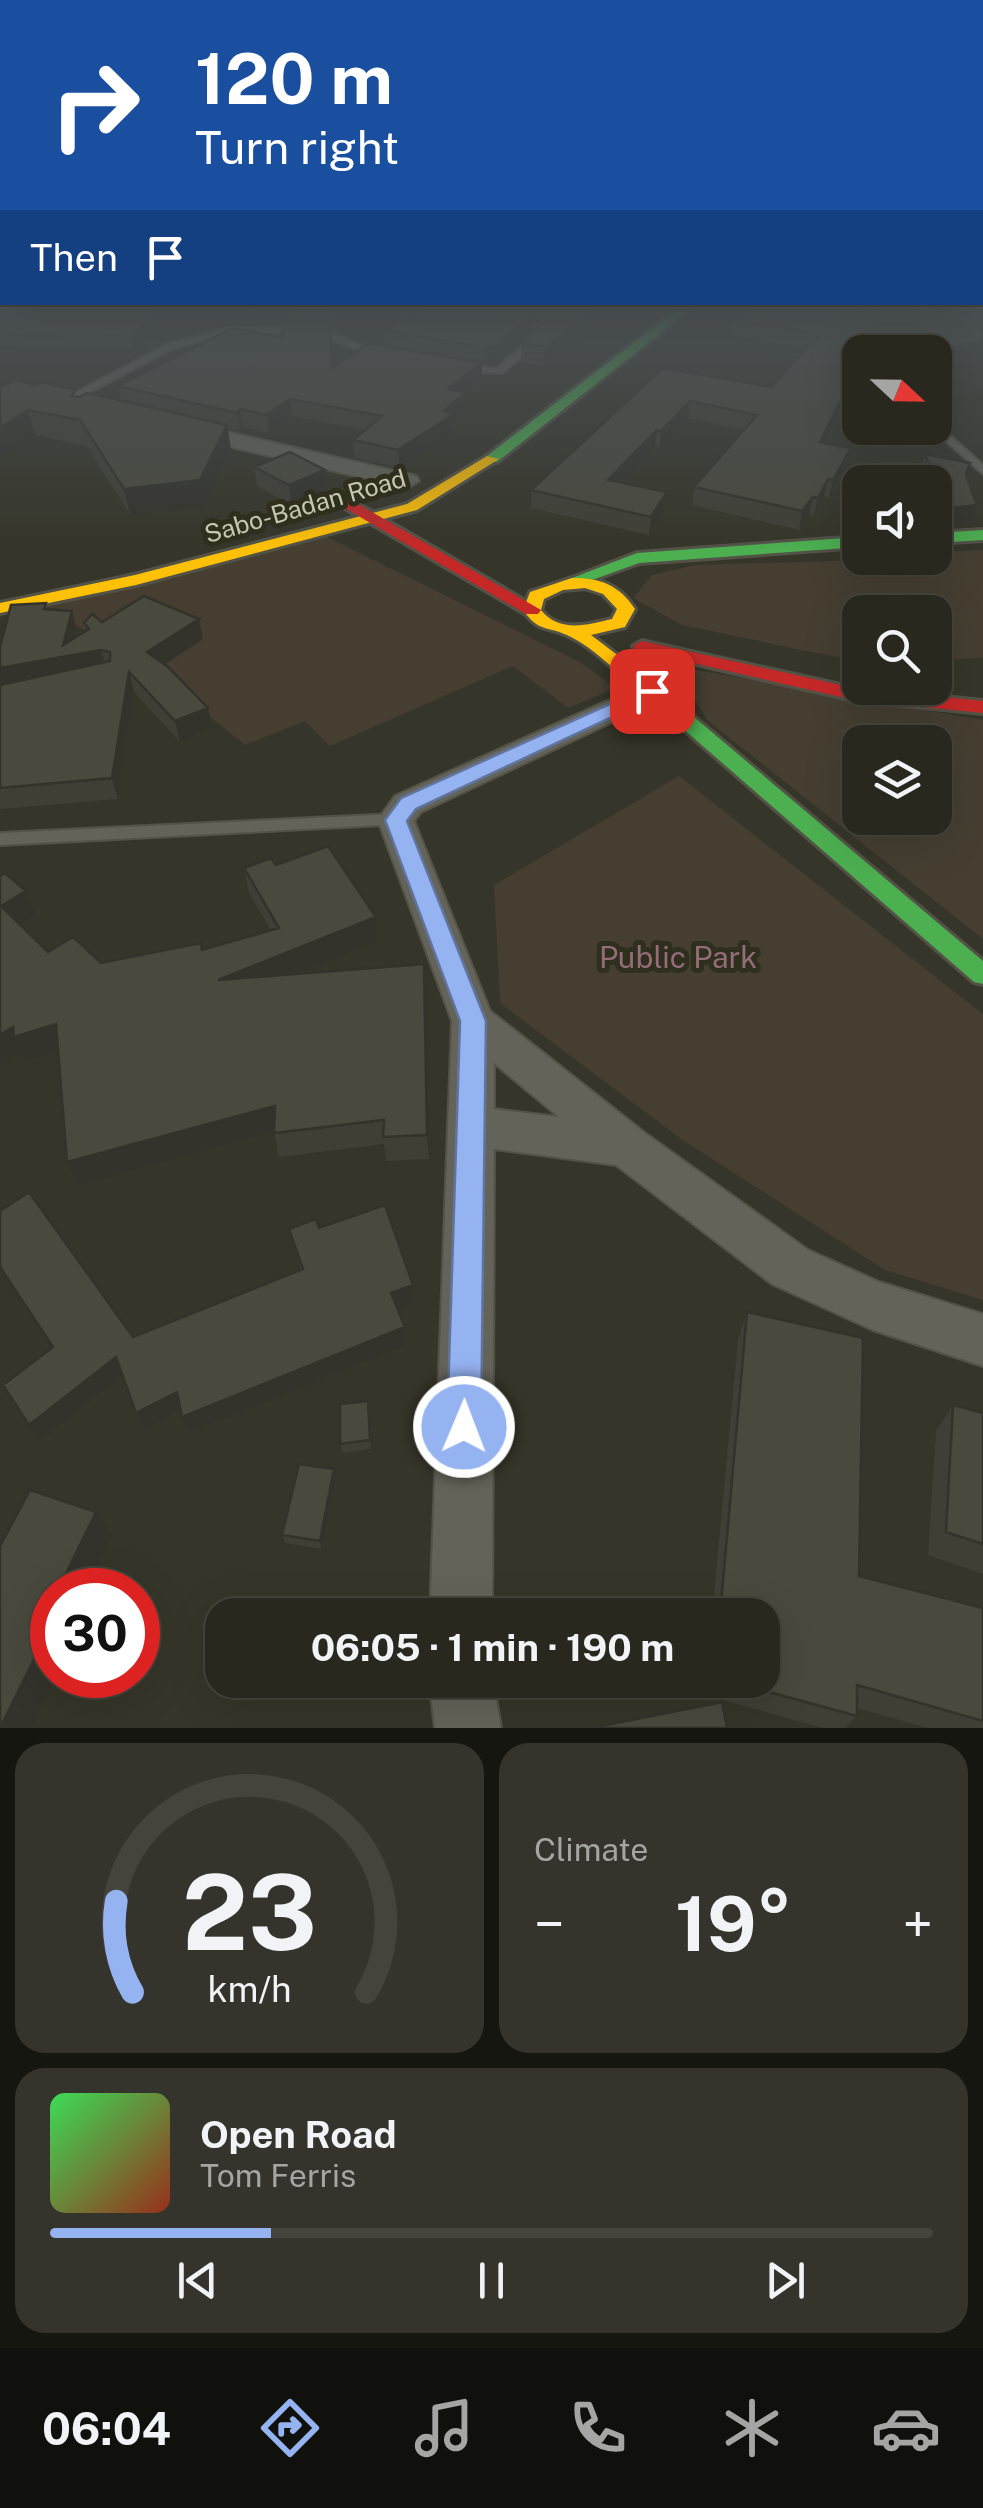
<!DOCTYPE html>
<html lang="en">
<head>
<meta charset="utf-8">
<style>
	body { margin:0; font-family:"Public Sans",sans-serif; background:#34342c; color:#f1f3f6; height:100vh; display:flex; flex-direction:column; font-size:38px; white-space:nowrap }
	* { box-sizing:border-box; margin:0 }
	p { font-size:32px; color:#a5a6a4 }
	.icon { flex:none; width:55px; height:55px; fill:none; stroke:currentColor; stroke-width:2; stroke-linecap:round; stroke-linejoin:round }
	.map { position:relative; height:1728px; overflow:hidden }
	.details { display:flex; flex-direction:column; gap:15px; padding:15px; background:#161611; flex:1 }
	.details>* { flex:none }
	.top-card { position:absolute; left:0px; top:0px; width:985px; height:305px; box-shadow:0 10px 40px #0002,0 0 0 2px #44443d; background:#1a4fa0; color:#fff; overflow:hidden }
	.needle { width:65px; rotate:112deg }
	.controls { position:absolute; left:842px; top:335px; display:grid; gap:20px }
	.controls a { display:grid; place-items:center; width:110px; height:110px; border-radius:20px; background:#28281f; box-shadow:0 10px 40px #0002,0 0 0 2px #44443d; font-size:50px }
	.speed { position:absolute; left:30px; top:1568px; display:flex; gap:20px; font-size:50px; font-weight:700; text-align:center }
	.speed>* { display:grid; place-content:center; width:130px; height:130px; border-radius:50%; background:#28281f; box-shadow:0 10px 40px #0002,0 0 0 2px #44443d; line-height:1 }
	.speed .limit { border:15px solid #d22; background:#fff; color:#111 }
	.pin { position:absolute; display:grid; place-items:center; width:85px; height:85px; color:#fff; margin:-42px; border-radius:20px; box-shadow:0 5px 15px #0006 }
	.me { position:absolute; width:110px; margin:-55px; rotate:1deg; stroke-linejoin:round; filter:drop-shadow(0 0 8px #0008) }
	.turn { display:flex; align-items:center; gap:35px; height:210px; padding:0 30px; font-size:45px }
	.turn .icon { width:130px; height:130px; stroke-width:2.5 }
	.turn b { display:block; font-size:70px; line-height:85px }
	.then { display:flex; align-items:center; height:95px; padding:0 30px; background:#0003; gap:20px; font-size:38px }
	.big { font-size:75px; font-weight:700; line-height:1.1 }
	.details .tile { flex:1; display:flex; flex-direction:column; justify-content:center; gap:15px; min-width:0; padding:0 35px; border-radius:30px; background:#34342c }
	.details .dial { align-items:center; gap:0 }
	.dial svg { height:260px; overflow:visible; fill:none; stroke:#44443d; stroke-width:7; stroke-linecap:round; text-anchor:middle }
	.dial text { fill:#f1f3f6; stroke:none }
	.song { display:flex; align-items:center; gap:30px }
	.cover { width:120px; height:120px; border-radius:15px; background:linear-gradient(135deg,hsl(130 70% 55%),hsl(10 70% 35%)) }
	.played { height:10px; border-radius:5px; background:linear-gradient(90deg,#95b2f1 25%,#44443d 25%) }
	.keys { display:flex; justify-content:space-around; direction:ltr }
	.heat { display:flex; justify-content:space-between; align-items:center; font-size:55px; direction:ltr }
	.details .tiles { flex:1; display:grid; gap:15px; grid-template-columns:1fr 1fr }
	.tile:last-child { grid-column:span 2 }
	.trip { position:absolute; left:205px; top:1598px; width:575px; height:100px; border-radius:30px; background:#28281f; box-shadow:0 10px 40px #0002,0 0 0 2px #44443d; font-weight:700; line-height:100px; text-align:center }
	.dock { display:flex; height:160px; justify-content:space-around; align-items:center; background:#10100c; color:#a5a6a4 }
	.dock .icon { width:70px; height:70px }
	.dock .active { color:#95b2f1 }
	.dock b { font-size:45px; color:#f1f3f6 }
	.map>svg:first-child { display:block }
</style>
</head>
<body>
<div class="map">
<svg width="983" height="1728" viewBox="0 0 983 1728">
	<rect width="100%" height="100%" fill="#353529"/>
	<!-- green -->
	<path fill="#453e31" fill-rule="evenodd" d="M309,528L578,661L616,688L568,708L513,666L330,746L305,721L245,745L148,666L27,598Z
		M983,550V658L935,660V612H860V662L682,625L633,598L652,575L695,565L935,558V552Z
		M674,666L983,720V939L708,721ZM860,742H935V818H860Z
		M679,776L983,1014V1300L885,1270L684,1141L500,1003L494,885Z"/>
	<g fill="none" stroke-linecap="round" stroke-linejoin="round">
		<defs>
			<path id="lane" d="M319,327L384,356L376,358L318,333L228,334L174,348L69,403L60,401L168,344L228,328Z
				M530,340L538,342L503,373L459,372L454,369L459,366L497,368Z
				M935,422L983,465V474L931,428H935Z
				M396,814L404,820L402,824L0,845V833Z"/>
			<path id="street" d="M180,421L416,476L419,481L407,488L172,433V423Z
				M652,681L668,691L663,698L421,812L414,821L490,1011L645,1133L808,1250L879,1282L983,1314V1366L873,1330L772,1284L616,1165L494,1149L492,1615H430L452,1021L378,820L395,796ZM494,1063L559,1117L494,1109Z
				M429,1680H493L501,1728H435Z"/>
			<path id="fast" d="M679,308H692L497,462H487V456Z
				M983,530V540L935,543V533Z
				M860,537V547L639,563L573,587H561L559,583L637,553Z
				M642,677L649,679L983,961V984L974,982L635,687L633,683Z"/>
			<path id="slow" d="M487,456L499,459L417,510L136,585L0,613V603L135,575L407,504Z
				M572,578C601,578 619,585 635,609L625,627L591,635L649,679V687H635C615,671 594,648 571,637C548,625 540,634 523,610L530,592ZM585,588L603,594L617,609L612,619C587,625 559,633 541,610L544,599L563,590Z"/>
			<path id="jam" d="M343,501H353L541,610L538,614H526L343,507Z
				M642,641L854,688L983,701V713L854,700L636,650L633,646Z"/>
		</defs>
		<!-- lane casing -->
		<use href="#lane" stroke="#525247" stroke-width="4"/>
		<!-- street casing -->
		<use href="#street" stroke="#525247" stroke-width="4"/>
		<!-- fast casing -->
		<use href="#fast" stroke="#525247" stroke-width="6"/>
		<!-- slow casing -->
		<use href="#slow" stroke="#525247" stroke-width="6"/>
		<!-- jam casing -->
		<use href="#jam" stroke="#525247" stroke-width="6"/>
		<!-- lane -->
		<use href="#lane" fill="#636359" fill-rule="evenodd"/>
		<!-- street -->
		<use href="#street" fill="#636359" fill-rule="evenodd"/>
		<!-- fast -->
		<use href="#fast" fill="#4caf50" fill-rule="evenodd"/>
		<!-- slow -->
		<use href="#slow" fill="#ffc107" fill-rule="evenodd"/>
		<!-- jam -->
		<use href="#jam" fill="#c62828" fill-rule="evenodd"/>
	</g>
	<!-- wall -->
	<path fill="#3f3f35" d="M0,308H172L134,348L0,346Z
		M339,308L330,328L332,367L385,346L384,331L413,313L408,308H620L544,366L521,362L522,343L494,364L482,366V379L466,392V410L454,420L455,431L400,468L354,458L353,440L365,430L292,416L269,433L242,427L240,431L228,428L231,450L205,507L130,515L87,446L35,435L0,460V385L78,397L122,401L118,386L281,337L290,321V315Z
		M733,319L983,357L935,365V352H860V393L856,392L843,405L824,443L851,448L847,465L829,497L824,496L814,516L809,515L799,530L692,505L694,487L744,430L688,418L660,448L655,447L621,482L665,510L649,535L531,508V490L663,368L771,387L807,348L730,335Z
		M925,454L967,476L977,505L972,521L935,482H925L921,469Z
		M254,467L325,470L327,490L291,505L257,486Z
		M48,610L77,631L76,638L86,631L84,623L102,622L203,639L164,664L212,728L180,742L134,692L118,799L0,809V647Z
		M328,846L376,917L378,942L301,973L424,964L429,1159L386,1161L384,1144L279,1157L274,1132L78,1186L67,1162L58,1051L25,1062L21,1054L0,1066V876L5,873L26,891L36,916L21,926L48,952L73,937L101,963L201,943L203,950L271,930L249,893L244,868L271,858L276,865Z
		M0,1211L133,1337L301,1270L289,1229L319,1228L415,1302L398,1309L407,1345L189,1433L181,1411L145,1430L136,1413L123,1376L40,1442L52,1347L0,1268Z
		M747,1312L859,1576L983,1608V1728H928L857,1708V1716L845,1728H823L705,1695L706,1680H762V1615H712L738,1340Z
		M368,1401L371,1449L343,1453L340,1444Z
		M953,1405L983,1413V1574L928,1555L936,1431Z
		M334,1469L336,1478L322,1549L285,1543L282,1535Z"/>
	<!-- shaded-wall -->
	<path fill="#33332b" d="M159,308H172L134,348L132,336Z
		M334,308H339L330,328V320Z
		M597,308H620L544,366L545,347Z
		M531,318V336L494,364L485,366V347Z
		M983,342V357L935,365V352H920Z
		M482,363V379L449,406L448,389Z
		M860,376L856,392L843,405L816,459L820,442L846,389Z
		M466,392V410L454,420L455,431L400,468L398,450Z
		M290,399L292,416L269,433L267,415Z
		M690,401L688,418L660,448L661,431Z
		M240,409L242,427L240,431L238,413Z
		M28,410L35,435L0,460V428Z
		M227,425L231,450L205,507L130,515L124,489Z
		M657,430L655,447L607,498L608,480Z
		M851,448L847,465L829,497L833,480Z
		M325,470L327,490L291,505L289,485Z
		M828,479L824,496L814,516L818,498Z
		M667,492L665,510L649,535L651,517Z
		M813,497L809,515L799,530L802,511Z
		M977,505L972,521L935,526V510Z
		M72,611L77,631L71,656L101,650L106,670L0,688V668L63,645Z
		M199,619L203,639L152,673L147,652Z
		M129,672L134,692L118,799L112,778Z
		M208,708L212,728L180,742L175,721Z
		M26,891L36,916L11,931L1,906Z
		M376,917L378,942L224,1004L218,980Z
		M424,964L426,988L429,1159L427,1135Z
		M56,1024L66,1049L25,1062L21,1054L0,1066V1035L13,1027Z
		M275,1106L280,1130L78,1186L67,1162Z
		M413,1285L415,1302L394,1311L391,1293Z
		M405,1327L407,1345L189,1433L182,1417Z
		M116,1357L125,1374L40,1442L29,1425Z
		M177,1392L184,1409L145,1430L136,1413Z
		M334,1469L336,1478L322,1549L320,1541Z
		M96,1512L112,1535L87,1590H58Z
		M52,1602V1675H56L31,1728H1L37,1634Z"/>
	<!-- building -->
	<path fill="#49493e" stroke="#33332b" stroke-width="2.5" d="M0,308H159L132,336L0,334Z
		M291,308H334L330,320L318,315H290Z
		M421,308H597L545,347L522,343L542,324L531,318L494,346L485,347L384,331Z
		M752,308H983V342L920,352H860V376L846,389L820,442L851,448L833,480L828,479L818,498L813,497L802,511L694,487L757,415L690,401L661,431L657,430L608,480L667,492L651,517L531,490L663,368L771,387L820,334L733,319Z
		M285,321H315L330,328L332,368L369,343L482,363L448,389L466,392L444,411L454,414L398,450L353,440L382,416L290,399L267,415L240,409L238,413L118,386L233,328L281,337Z
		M16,380L35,385L41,382L76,390L72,396L79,397L88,393L227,425L200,480L124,489L80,420L28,410L0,428V385L4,386Z
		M290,452L325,470L289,485L254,467Z
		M925,454L970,463L966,474L977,505L935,510V482Z
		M144,596L199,619L147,652L168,667L208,708L175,721L129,672L112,778L0,788V685L110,661V652L101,650L0,668V647L11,605L46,603L44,609L72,611L63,645L89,629L84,623L92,614L102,622Z
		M328,846L376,917L218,980L424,964L427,1135L383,1137L384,1120L274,1133L275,1106L67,1162L56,1024L14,1037L13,1027L0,1035V876L5,873L26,891L1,906L48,952L73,937L101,963L201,943L202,950L279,928L244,868L271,858L276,865Z
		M29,1192L133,1337L303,1269L289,1229L316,1219L319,1228L385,1205L413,1285L391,1293L405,1327L182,1417L177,1392L136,1413L116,1357L29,1425L3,1385L53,1347L0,1267V1211Z
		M747,1312L863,1338L859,1576L983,1608V1721L857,1685V1716L725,1680H762V1615H720Z
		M368,1401L370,1440L340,1444V1404Z
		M953,1405L983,1413V1544L946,1532Z
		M299,1464L334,1469L320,1541L282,1535Z
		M30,1490L96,1512L58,1590H52V1602L37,1634L45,1637L0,1728V1546Z
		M722,1702L727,1728H591Z"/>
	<!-- sky -->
	<linearGradient id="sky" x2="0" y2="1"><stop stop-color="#1d1d17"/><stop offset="0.56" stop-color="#4b5154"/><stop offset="1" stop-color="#4b5154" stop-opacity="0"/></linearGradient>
	<rect width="983" height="550" fill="url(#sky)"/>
	<!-- route -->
	<path fill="#95b2f1" stroke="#61749d" stroke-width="2.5" d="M652,685L662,691L659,695L416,809L407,821L486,1021L481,1427L476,1439L464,1444L452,1439L447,1427L460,1021L385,820L401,798Z"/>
	<g text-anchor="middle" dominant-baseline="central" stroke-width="10" stroke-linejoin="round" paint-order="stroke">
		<!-- far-street labels -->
		<g font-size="25" fill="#c5c6b3" stroke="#2e2f1d">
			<text transform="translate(305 506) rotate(-16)">Sabo-Badan Road</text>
		</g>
		<!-- park labels -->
		<g font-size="30" fill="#956c79" stroke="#2e2f1d">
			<text x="678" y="957">Public Park</text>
		</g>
	</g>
</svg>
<div class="controls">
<a><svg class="needle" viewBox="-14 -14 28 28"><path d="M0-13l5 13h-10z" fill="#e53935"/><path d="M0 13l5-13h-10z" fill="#a5a6a4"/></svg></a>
<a><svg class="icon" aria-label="sound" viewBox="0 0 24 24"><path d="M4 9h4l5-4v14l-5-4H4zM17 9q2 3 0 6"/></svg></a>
<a><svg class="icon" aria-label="search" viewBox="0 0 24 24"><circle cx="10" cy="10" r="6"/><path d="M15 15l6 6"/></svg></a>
<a><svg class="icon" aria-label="layers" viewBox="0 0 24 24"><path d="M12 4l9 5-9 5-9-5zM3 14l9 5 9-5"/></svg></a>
</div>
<div class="speed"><div class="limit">30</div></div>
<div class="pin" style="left:652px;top:691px;background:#d93025"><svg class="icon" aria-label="arrive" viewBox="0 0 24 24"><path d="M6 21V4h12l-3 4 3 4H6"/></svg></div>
<svg class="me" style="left:464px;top:1427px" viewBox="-20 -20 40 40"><circle r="17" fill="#95b2f1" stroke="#fff" stroke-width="3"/><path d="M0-11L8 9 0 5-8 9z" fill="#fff"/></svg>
<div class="trip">06:05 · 1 min · 190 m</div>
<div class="top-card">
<div class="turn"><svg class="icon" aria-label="right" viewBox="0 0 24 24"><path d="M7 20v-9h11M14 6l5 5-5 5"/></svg><div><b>120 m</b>Turn right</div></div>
<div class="then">Then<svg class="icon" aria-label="arrive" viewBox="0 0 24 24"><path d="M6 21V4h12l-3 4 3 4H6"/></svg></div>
</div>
</div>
<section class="details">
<div class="tiles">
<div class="tile dial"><svg viewBox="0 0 100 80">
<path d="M14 69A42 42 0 1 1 86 69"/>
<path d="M14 69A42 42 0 0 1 9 41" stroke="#95b2f1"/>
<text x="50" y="56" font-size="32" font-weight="700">23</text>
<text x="50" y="72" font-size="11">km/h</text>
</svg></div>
<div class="tile"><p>Climate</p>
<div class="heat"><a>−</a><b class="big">19°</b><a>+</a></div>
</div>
<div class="tile">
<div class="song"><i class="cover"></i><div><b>Open Road</b><p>Tom Ferris</p></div></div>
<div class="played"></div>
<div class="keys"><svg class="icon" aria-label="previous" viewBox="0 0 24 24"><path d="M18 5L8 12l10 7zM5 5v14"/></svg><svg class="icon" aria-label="pause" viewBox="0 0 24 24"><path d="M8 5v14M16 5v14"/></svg><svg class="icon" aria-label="next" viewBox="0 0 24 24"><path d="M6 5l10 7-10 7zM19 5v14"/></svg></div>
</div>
</div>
</section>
<nav class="dock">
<b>06:04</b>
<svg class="icon active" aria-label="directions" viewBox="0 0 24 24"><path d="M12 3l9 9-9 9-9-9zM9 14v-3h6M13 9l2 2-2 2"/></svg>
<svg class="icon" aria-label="music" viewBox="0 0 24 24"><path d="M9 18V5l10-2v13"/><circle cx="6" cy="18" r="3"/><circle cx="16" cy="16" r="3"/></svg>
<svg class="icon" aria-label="phone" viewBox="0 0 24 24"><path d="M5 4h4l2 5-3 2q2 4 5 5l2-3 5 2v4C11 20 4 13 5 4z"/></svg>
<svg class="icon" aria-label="climate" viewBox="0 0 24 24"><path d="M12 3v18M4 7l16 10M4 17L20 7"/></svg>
<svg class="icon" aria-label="car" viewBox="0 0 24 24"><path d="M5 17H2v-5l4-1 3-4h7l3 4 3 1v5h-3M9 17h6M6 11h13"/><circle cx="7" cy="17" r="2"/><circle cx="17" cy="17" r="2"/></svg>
</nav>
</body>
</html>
